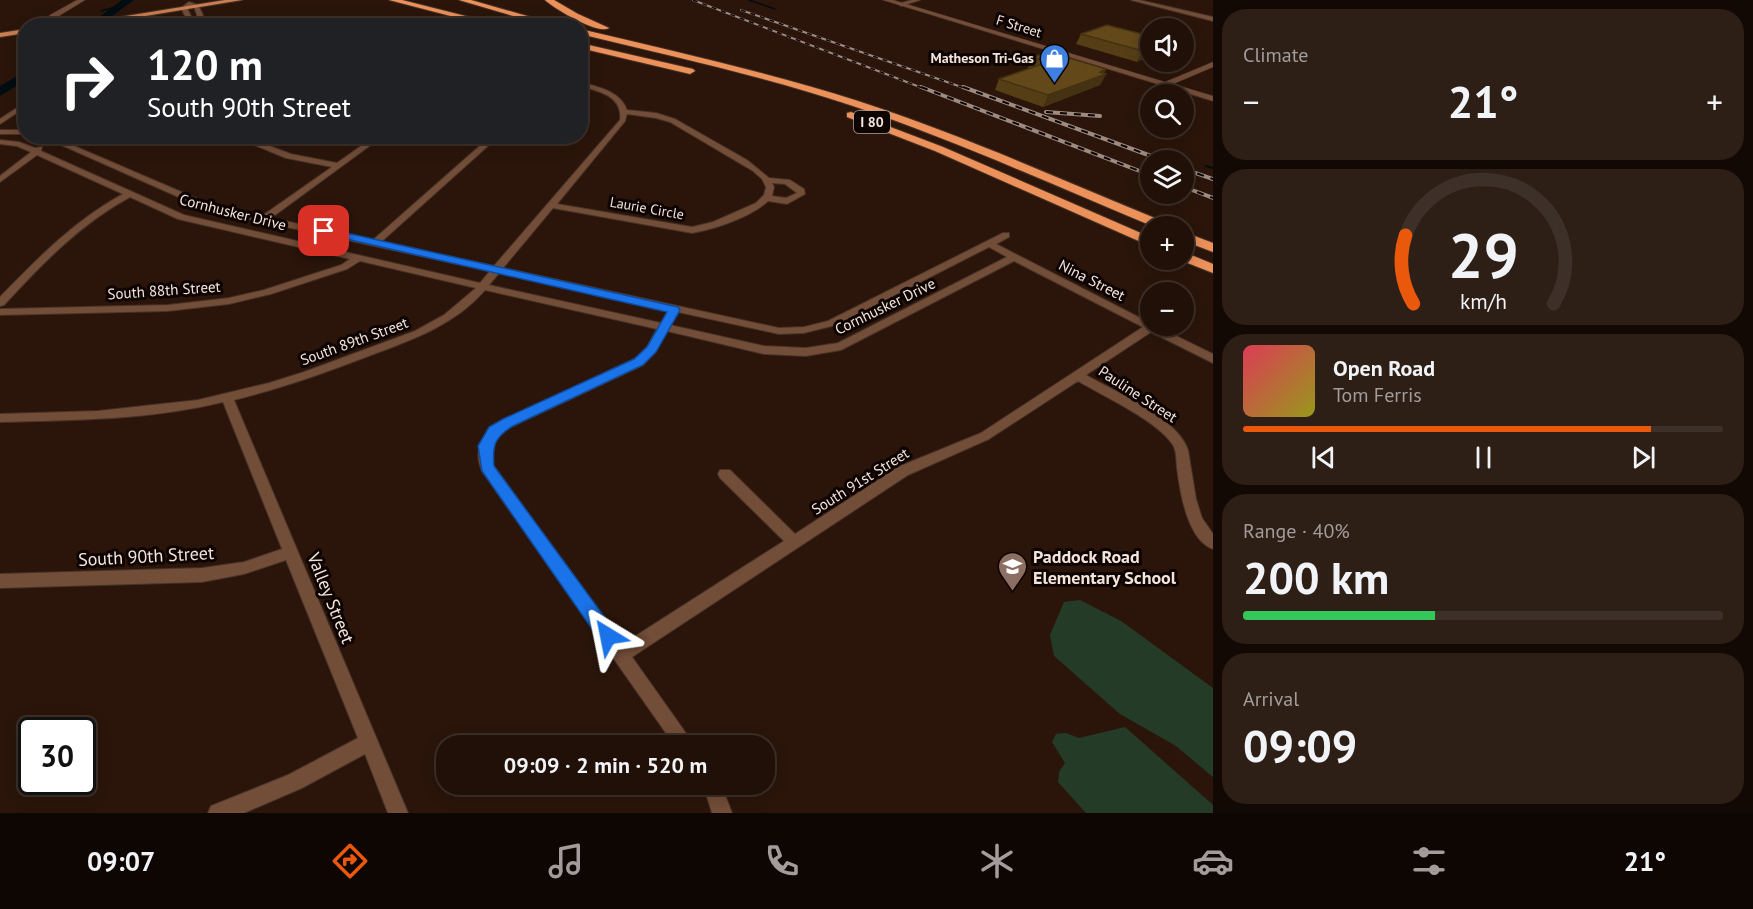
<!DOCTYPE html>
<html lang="en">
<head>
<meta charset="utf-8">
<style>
	body { margin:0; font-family:"PT Sans",sans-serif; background:#2d1e16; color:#f1f3f6; height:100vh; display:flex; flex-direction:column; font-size:22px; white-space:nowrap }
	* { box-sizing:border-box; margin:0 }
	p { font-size:20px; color:#a29d9c }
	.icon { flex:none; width:33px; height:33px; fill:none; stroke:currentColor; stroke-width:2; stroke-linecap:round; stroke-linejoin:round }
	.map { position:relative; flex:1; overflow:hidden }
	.details { display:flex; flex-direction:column; gap:9px; padding:9px; background:#120904; width:540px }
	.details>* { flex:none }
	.banner { position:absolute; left:18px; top:18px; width:570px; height:126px; border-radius:24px; box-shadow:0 3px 15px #0003,0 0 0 2px #3d3029; background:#202124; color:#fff; overflow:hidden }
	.buttons { position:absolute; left:1140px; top:18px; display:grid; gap:12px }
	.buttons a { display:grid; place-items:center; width:54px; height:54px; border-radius:50%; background:#201008; box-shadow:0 3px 15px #0003,0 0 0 2px #3d3029; font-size:30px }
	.speed { position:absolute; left:18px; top:717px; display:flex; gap:12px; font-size:30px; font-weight:700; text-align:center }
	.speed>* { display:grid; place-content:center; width:78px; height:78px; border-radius:50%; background:#201008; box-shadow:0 3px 15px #0003,0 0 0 2px #3d3029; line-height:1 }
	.speed .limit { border:3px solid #111; border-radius:9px; background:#fff; color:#111 }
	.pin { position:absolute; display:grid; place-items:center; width:51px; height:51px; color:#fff; margin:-26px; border-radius:12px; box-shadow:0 3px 9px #0006 }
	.me { position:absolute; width:66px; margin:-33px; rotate:325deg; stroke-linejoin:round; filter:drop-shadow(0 0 4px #0008) }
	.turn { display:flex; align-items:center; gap:21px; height:126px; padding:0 30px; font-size:27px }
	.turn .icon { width:78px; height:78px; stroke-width:2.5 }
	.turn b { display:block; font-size:42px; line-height:51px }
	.big { font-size:45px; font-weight:800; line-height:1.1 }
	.details .card { flex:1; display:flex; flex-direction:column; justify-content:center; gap:9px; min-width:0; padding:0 21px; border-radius:24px; background:#2d1e16 }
	.details .dial { align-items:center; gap:0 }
	.dial svg { height:156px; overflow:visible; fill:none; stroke:#3d3029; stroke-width:7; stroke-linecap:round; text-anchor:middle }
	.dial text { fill:#f1f3f6; stroke:none }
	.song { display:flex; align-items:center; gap:18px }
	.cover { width:72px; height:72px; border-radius:9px; background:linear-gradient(135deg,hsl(350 70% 55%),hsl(60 70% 35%)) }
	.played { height:6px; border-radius:3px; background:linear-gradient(90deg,#ea580c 85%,#3d3029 85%) }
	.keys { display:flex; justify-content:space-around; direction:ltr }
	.heat { display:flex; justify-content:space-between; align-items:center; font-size:33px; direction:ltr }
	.charge { height:9px; border-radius:4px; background:linear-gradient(90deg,#34c759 40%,#3d3029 0) }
	.trip { position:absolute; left:436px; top:735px; width:339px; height:60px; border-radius:24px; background:#201008; box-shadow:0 3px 15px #0003,0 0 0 2px #3d3029; font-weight:800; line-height:60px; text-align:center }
	.tab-bar { display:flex; height:96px; justify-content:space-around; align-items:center; background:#0d0603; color:#a29d9c }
	.tab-bar .icon { width:42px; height:42px }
	.tab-bar .current { color:#ea580c }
	.tab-bar b { font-size:27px; color:#f1f3f6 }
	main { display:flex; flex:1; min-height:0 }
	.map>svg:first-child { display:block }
</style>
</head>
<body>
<main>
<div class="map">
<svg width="1213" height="813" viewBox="0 0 1213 813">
	<rect width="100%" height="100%" fill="#2b150a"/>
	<!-- green -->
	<path fill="#243c27" d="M1080,600L1121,621L1213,688V777L1176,746L1120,714L1054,656L1050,635L1064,602Z
		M1125,727L1213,805V813H1086L1058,782L1059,772L1065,763L1052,742L1056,734L1066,733L1079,738Z"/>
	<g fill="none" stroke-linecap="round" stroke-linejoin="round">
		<!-- stream-far1 -->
		<path stroke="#000d10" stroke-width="1.5" d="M749,0L775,9
			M101,11L116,7"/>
		<!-- stream -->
		<path stroke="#000d10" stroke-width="2" d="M1206,166L1213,168"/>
		<!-- river -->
		<path fill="#000d10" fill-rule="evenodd" d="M122,0H134L99,26H87Z
			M26,71V80L0,96V86Z"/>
		<defs>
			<path id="minor" d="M912,0H920L901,6L898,4Z
				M1131,0H1139L1213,17V21Z
				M189,2L198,5L203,15L197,26H192L197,15L194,7L190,6L187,8L192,18L186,26H181L186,18L181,8Z
				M289,21L323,26H241L243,24Z
				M580,82C598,87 620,91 627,110L656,113L675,119L747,160L769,178L790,180L804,189L805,194L787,204L768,201C751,217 715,229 692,233L553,208L503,268L779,328L804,327L828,321L1003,233H1009V237L996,244L1150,323V326H1156L1213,354V363L1151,332L1086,375C1115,392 1177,417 1188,450L1196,499L1202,518L1213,534V549C1187,540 1180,491 1177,468C1176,460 1177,452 1173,445C1158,421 1103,396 1078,381L989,439L908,475L632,657L695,746H675L482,471C474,453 480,438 494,425L635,359L647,347L657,329L485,290C454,326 409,341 366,357C322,374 279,389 234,400L408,813H388L365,754L302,788L244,813H208L211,806L288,775L358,738L286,560L244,574L202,582L0,588V574L202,568L244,562L282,549L223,402C150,420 74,420 0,422V414L98,411L198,400L269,383L304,372L415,331L444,315L476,288L360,261L347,269L271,294L229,304L168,311L0,315V309L168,305L229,298L264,290L341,265L350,259L178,219L130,197C80,224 42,264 4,305L0,306V297C38,258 75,220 123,194L37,155L0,182V176L31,152L17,146L0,144V140L19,142L35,148L42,147L41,151L184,215L480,283L490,271L217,212L201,207L41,136H51L207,203L262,216L332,167L286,158L232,136H243L291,154L337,163L375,136H383L271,218L373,240L491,136H499L381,242L494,266L620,120C623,96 599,91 580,86ZM627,114L656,118L670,122L753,171L762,179L766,187L764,195L756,203L713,222L692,227L557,204L625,121ZM772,183L785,184L797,193L786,198L772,196L774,187ZM989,247L1007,257L838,343L806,348L764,346L670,325L678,312L779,334L804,333L836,325ZM1014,261L1143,327L981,433L898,467L795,534L730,470H720L718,474L720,478L784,541L623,644L493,465C489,451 492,442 502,431L643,365L655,352L667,331L764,354L806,356L841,350ZM499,273L669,310L661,323L489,285Z
				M26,102V107L0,124V119Z
				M0,130H26V134H0Z
				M703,784H721L732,813H712Z"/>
			<path id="tertiary" d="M77,0H85L49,22V26H43V21L50,15Z
				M883,0H893L1165,82L1213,62V67L1173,84L1213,96V101Z"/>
			<path id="primary" d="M225,0H242L85,26H64Z
				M26,29V33L0,37V33Z"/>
			<path id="motorway" d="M389,0H402L505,26H489Z
				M459,0H471L562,26H547Z
				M545,0H554L578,14L609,28C598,35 555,9 545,0Z
				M580,29C673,51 767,72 858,101C963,135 1064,181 1167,223L1169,226H1152C1053,185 955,140 853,106C764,76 671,56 580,34Z
				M580,43L693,69L695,71L690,74L580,48Z
				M851,112L943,147L1150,237V246L935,151L847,117V113Z
				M1184,232L1213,243V252L1184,241Z
				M1184,252L1213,264V273L1180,260H1184Z"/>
		</defs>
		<!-- minor casing -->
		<use href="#minor" stroke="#473227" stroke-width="2"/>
		<!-- tertiary casing -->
		<use href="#tertiary" stroke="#473227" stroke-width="1"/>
		<!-- primary casing -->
		<use href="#primary" stroke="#473227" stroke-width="2"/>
		<!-- motorway casing -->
		<use href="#motorway" stroke="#473227" stroke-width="2"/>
		<!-- minor -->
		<use href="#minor" fill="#724d38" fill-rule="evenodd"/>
		<!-- tertiary -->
		<use href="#tertiary" fill="#724d38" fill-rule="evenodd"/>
		<!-- primary -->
		<use href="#primary" fill="#ca7e51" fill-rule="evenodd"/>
		<!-- motorway -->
		<use href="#motorway" fill="#ed915a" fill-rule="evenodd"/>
		<defs>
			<path id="rail-far1" d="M693,0L925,89
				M741,10L967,89"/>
			<path id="rail" d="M921,87L1150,175
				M963,87L1162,160
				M1046,112L1100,116
				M1184,169L1213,179
				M1184,187L1213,198"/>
		</defs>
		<!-- rail-far1 casing -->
		<use href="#rail-far1" stroke="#9d8a81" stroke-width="2"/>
		<!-- rail casing -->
		<use href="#rail" stroke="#9d8a81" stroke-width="4"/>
		<!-- rail-far1 -->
		<use href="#rail-far1" stroke="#0d0402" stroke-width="1.5" stroke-dasharray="5" stroke-linecap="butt"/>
		<!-- rail -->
		<use href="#rail" stroke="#0d0402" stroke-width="2" stroke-dasharray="7" stroke-linecap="butt"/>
	</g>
	<!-- wall -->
	<path fill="#553e16" d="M1081,34L1150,36L1137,62L1076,44Z
		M1033,57L1106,69L1104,73L1106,74L1100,85L1043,107L995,90L999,79L1029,68H1028Z"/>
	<!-- shaded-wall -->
	<path fill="#453212" d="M1150,40V56L1137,62L1143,51Z
		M1106,69L1103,74H1106L1100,85L1043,107L1048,95Z"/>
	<!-- building -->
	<path fill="#63481a" stroke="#453212" stroke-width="1.5" d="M1107,25L1150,36V48L1143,51L1081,34Z
		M1049,52L1106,69L1100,72L1106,74L1048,95L999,79L1048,62L1033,57Z"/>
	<!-- route -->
	<path fill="#1a73e8" stroke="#114b97" stroke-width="1.5" d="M324,228L678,307L680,310L656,352L643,365L513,426C495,437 492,445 494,466L614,630L617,636L614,642L608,645L601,642L482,471L478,446L489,427L503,419L634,359L647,347L667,312L320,233V229Z"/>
	<!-- icons -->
	<defs>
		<symbol id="shop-pin" viewBox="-11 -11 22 30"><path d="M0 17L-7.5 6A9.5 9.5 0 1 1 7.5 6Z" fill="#3f7fe0" stroke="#0d0402"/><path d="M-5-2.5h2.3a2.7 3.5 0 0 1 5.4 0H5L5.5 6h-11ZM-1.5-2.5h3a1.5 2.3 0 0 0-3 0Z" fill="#fff"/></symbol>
		<symbol id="school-pin" viewBox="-11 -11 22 30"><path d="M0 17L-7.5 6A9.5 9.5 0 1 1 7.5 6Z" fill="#8d6e63" stroke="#0d0402"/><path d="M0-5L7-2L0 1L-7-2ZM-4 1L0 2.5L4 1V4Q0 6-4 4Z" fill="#fff"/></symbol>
	</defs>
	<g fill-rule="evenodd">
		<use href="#shop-pin" x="1038" y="42" width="33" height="45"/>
		<use href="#school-pin" x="996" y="550" width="33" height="45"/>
	</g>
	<g text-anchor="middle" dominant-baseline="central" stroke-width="6" stroke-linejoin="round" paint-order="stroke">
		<!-- far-street labels -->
		<g font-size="14" fill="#f4e4dc" stroke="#0d0402">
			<text transform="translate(1019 26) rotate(17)">F Street</text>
			<text transform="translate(647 208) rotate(10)">Laurie Circle</text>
		</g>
		<!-- far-poi labels -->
		<g font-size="14" font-weight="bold" fill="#f4e4dc" stroke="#0d0402" text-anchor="end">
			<text x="1034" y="58">Matheson Tri-Gas</text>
		</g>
		<!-- shield labels -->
		<rect fill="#0d0402" stroke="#afa19b" stroke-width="1.5" x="854" y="111" width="36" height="22" rx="4.5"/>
		<g font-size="14" font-weight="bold" fill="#f4e4dc">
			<text x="872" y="122">I 80</text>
		</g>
		<!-- street labels -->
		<g font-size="15" fill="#f4e4dc" stroke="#0d0402">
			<text transform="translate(233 212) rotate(14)">Cornhusker Drive</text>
			<text transform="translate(1092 280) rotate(27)">Nina Street</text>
			<text transform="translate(164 290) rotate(-4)">South 88th Street</text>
			<text transform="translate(885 306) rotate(-26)">Cornhusker Drive</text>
			<text transform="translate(354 341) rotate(-20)">South 89th Street</text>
			<text transform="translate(1138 394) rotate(33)">Pauline Street</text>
			<text transform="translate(860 481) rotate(-32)">South 91st Street</text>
		</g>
		<!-- near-street labels -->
		<g font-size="18" fill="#f4e4dc" stroke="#0d0402">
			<text transform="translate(146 556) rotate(-3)">South 90th Street</text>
			<text transform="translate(331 598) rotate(68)">Valley Street</text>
		</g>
		<!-- near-poi labels -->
		<g font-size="18" font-weight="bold" fill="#f4e4dc" stroke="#0d0402" text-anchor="start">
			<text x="1033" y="556">Paddock Road<tspan x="1033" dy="21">Elementary School</tspan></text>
		</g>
	</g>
</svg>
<div class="buttons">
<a><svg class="icon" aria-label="sound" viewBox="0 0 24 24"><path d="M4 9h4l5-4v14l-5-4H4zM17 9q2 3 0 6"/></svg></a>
<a><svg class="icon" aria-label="search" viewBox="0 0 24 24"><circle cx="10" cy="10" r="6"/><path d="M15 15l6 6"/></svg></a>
<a><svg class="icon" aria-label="layers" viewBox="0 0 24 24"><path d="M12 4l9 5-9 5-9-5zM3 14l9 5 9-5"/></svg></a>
<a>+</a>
<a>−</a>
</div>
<div class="speed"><div class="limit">30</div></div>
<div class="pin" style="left:324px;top:231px;background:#d93025"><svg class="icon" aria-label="arrive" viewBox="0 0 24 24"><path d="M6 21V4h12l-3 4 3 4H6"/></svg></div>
<svg class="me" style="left:608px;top:636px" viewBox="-20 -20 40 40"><path d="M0-17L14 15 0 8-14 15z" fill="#1a73e8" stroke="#fff" stroke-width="4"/></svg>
<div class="trip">09:09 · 2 min · 520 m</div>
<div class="banner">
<div class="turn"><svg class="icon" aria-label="right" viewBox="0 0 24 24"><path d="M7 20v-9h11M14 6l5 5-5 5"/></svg><div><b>120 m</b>South 90th Street</div></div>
</div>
</div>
<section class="details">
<div class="card"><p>Climate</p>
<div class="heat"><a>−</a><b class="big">21°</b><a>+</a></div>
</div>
<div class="card dial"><svg viewBox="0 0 100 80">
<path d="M14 69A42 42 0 1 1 86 69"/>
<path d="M14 69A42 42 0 0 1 10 34" stroke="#ea580c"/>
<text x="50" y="56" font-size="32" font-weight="700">29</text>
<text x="50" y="72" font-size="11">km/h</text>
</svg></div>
<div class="card">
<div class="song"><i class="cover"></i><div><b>Open Road</b><p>Tom Ferris</p></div></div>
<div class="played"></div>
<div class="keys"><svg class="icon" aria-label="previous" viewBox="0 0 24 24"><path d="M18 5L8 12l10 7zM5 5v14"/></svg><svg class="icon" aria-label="pause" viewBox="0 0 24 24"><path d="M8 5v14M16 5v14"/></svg><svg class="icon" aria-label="next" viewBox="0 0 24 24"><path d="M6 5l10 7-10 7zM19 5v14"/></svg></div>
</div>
<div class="card"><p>Range · 40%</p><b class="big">200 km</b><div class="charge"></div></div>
<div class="card"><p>Arrival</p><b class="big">09:09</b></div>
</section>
</main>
<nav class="tab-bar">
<b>09:07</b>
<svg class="icon current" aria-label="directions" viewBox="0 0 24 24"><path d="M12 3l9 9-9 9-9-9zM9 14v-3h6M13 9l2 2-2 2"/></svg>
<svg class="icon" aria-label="music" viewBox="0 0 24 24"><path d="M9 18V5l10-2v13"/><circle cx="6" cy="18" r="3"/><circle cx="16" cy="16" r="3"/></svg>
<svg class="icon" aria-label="phone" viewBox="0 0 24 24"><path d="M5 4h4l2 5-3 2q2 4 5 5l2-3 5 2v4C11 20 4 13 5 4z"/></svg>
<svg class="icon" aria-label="climate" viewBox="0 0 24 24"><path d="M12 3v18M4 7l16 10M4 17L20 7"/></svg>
<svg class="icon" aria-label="car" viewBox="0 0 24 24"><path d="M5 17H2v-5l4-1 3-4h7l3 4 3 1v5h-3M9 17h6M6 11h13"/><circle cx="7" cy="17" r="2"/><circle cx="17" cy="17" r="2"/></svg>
<svg class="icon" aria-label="filters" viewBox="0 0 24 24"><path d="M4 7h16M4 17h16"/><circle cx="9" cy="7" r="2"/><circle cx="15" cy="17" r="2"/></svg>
<b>21°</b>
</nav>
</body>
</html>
